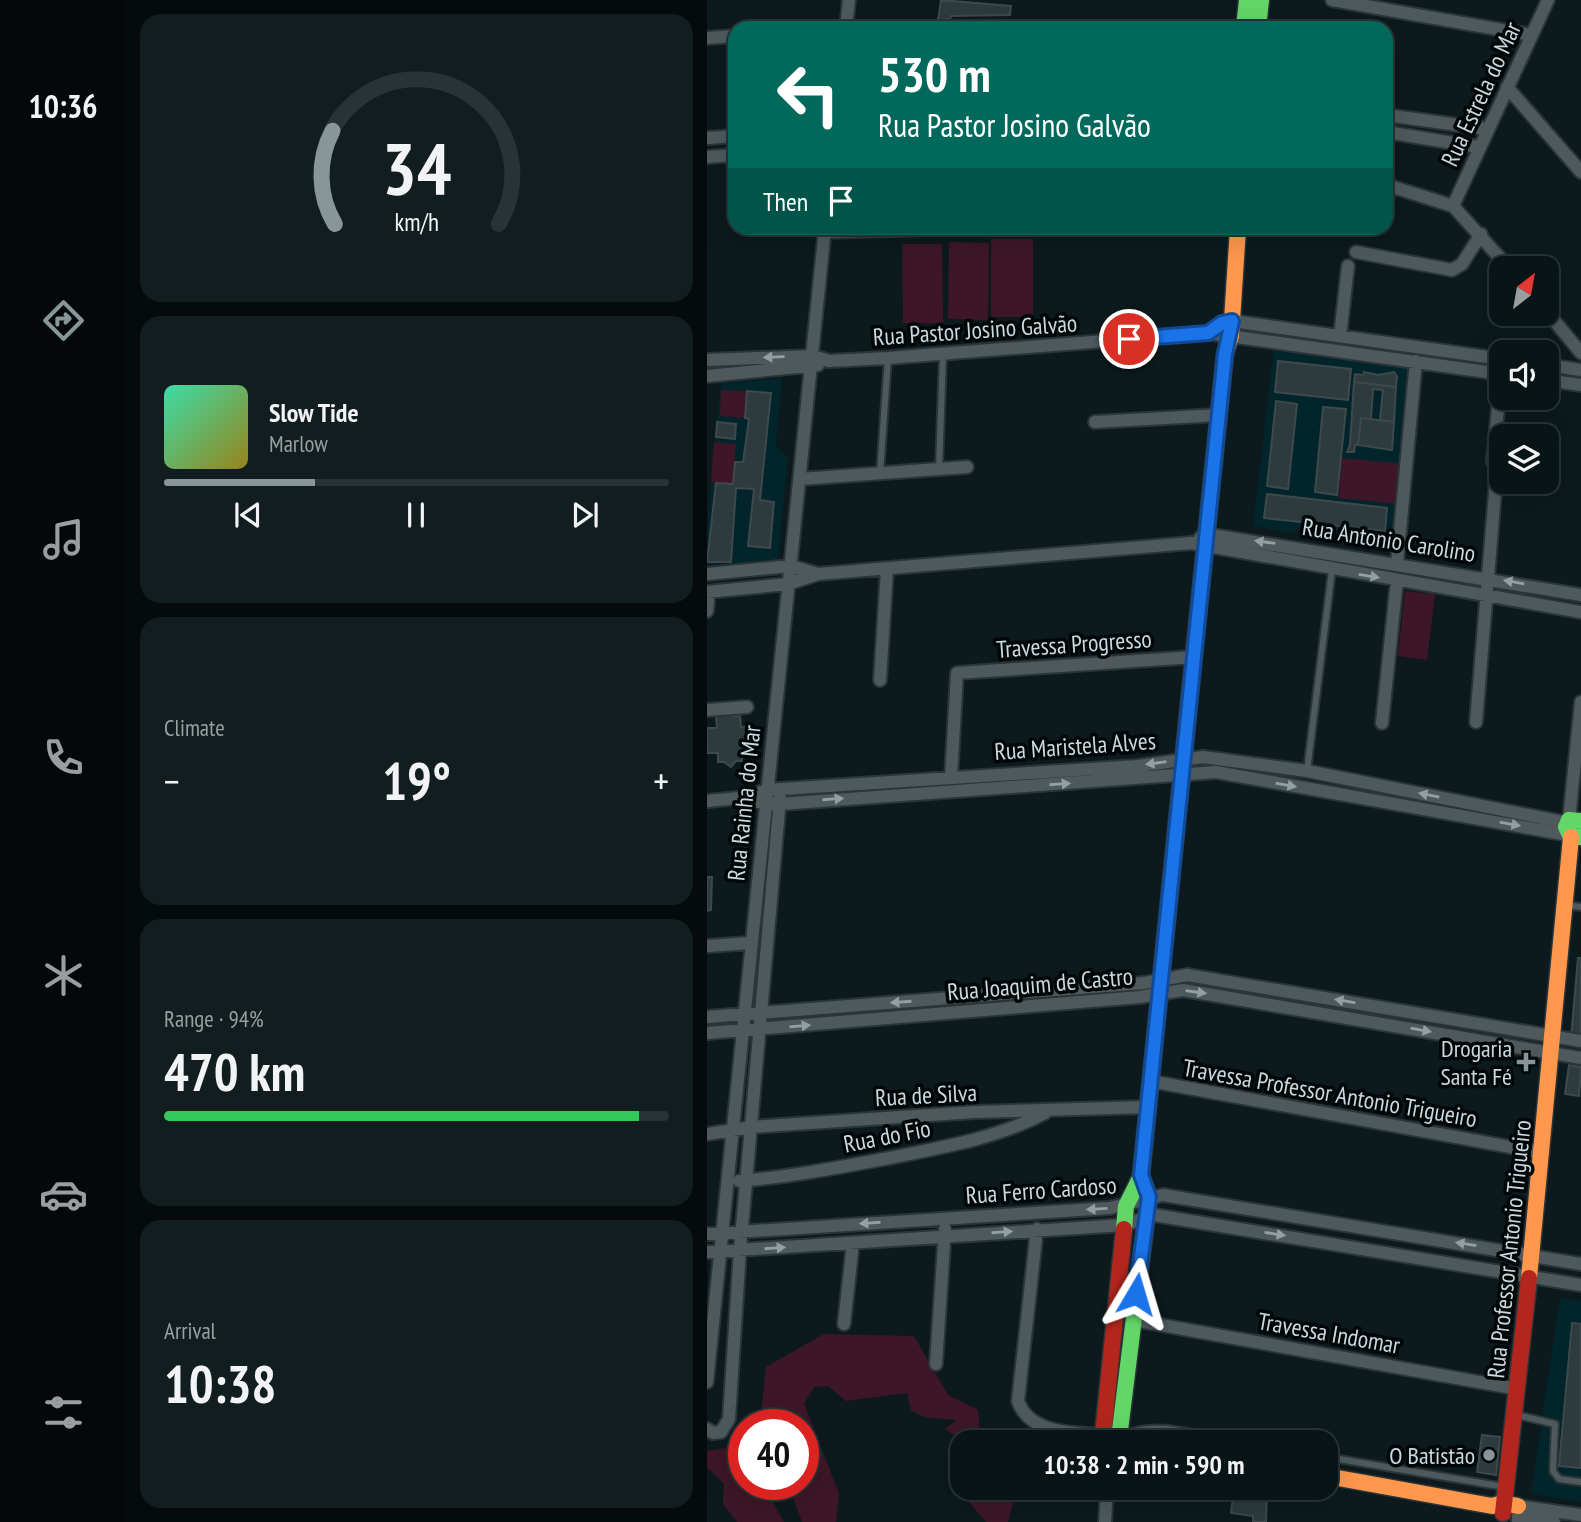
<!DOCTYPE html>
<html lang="en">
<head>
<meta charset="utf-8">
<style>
	body { margin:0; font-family:"PT Sans Narrow",sans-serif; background:#121d1f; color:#f1f3f6; height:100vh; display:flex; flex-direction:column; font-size:26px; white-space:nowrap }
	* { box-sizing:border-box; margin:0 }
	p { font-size:23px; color:#999ea1 }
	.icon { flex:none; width:38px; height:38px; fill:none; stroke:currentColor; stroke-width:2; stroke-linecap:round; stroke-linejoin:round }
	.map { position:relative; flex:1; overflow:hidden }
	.sheet { display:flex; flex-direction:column; gap:14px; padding:14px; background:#050b0c; width:581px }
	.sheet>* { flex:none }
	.guide { position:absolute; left:21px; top:21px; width:665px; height:214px; border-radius:21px; box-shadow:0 7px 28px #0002,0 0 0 2px #293335; background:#00695c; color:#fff; overflow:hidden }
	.needle { width:46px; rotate:31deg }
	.buttons { position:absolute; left:782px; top:256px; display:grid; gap:14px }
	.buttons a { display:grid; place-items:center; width:70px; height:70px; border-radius:14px; background:#091416; box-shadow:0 7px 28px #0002,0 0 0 2px #293335; font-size:35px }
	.speed { position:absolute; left:21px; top:1409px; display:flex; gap:14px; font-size:35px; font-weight:700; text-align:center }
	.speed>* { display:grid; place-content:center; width:91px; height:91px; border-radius:50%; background:#091416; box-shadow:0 7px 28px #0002,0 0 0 2px #293335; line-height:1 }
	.speed .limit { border:10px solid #d22; background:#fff; color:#111 }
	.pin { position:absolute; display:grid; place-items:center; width:60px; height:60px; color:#fff; margin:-30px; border:4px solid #fff; border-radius:50%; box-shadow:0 2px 7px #0007 }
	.me { position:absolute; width:77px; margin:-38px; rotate:7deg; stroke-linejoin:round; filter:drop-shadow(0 0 5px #0008) }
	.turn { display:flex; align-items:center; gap:24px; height:147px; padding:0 35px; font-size:32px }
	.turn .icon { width:91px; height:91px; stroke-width:2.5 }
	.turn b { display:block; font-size:49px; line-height:60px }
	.then { display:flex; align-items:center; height:66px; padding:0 35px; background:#0003; gap:14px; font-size:26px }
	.big { font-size:52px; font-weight:600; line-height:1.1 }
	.sheet .tile { flex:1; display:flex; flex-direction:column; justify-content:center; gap:10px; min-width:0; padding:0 24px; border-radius:21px; background:#121d1f }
	.sheet .dial { align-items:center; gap:0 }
	.dial svg { height:182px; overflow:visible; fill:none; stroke:#293335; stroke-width:7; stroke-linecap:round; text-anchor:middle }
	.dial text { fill:#f1f3f6; stroke:none }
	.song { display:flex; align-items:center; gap:21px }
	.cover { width:84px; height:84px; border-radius:10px; background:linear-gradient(135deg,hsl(160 70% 55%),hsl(50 70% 35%)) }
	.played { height:7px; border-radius:4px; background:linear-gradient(90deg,#88969a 30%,#293335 30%) }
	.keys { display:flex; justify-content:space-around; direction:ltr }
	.heat { display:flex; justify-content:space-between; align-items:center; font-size:38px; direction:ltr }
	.charge { height:10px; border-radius:5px; background:linear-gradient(90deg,#34c759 94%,#293335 0) }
	.trip { position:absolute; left:243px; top:1430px; width:388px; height:70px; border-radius:21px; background:#091416; box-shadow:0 7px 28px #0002,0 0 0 2px #293335; font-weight:600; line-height:70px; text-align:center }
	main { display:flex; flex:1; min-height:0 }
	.menu { display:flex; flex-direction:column; width:126px; justify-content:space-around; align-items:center; background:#040809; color:#999ea1 }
	.menu .icon { width:49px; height:49px }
	.menu .on { color:#88969a }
	.menu b { font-size:32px; color:#f1f3f6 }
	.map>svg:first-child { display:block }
</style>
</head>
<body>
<main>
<nav class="menu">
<b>10:36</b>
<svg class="icon on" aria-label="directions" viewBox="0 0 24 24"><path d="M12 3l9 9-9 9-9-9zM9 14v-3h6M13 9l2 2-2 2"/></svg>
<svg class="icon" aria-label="music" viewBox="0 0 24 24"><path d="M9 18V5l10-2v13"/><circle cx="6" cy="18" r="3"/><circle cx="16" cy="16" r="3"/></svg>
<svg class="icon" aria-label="phone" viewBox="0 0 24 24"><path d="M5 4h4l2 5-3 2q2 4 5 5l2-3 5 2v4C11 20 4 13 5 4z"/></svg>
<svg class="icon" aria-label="climate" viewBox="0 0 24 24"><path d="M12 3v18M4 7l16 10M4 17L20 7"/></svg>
<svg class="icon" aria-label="car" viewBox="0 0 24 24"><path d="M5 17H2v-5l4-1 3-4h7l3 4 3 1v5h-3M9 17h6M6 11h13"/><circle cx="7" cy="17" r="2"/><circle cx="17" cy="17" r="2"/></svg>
<svg class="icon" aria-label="filters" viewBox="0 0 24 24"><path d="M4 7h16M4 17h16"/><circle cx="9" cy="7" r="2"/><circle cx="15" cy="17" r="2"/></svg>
</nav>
<section class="sheet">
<div class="tile dial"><svg viewBox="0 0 100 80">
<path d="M14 69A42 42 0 1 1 86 69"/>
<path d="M14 69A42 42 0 0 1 13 28" stroke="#88969a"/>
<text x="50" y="56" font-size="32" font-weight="700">34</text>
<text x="50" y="72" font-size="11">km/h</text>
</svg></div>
<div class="tile">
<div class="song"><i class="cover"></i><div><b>Slow Tide</b><p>Marlow</p></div></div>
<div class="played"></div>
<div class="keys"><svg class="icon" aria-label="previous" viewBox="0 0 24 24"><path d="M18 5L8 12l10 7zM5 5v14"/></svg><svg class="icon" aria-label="pause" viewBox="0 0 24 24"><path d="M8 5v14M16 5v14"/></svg><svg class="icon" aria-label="next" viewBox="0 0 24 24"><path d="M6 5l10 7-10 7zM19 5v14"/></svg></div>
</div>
<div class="tile"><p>Climate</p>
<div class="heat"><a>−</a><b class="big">19°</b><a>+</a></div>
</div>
<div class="tile"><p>Range · 94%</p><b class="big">470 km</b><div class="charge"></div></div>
<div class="tile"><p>Arrival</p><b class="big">10:38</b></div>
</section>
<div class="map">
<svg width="874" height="1522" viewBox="0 0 874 1522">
	<rect width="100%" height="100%" fill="#0c1a1d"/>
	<!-- built -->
	<path fill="#02242b" d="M567,347L708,369L690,551L632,541L627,533L591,528L585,533L546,526Z
		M75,378L69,445L81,458L71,561L0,566V528L14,383Z
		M853,1297L874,1301V1502L824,1494Z"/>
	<!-- green -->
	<path fill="#3d1727" d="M284,239H326V317H284Z
		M242,242L282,243L281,320L241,319Z
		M195,244H235L236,323H196Z
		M14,390L40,391L38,418L13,416Z
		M7,442L29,444L26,484L4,482Z
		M635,458L696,464L692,504L631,498Z
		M698,591L728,594L720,660L691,656Z
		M117,1334L207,1336L241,1395L271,1410L274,1442H256L255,1466L247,1460L254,1439L237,1429L250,1420L217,1417L204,1410L200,1393L139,1401L121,1386L107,1387L97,1404L132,1493L129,1522H95L82,1488L64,1498L77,1522H30L16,1504L17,1484L0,1467V1451L37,1445V1484H96V1424H53L59,1367Z
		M272,1488H310L301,1522H279L261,1501Z"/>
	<!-- building -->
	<path fill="#2d3b3e" stroke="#3e494c" stroke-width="2" d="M234,0L304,6L303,15L244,16L243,19L231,20Z
		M571,361L644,369L641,400L568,392Z
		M657,372L671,375L687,372L690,376L689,387L647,382L648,374L656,375Z
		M647,382L689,387L687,422L673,420L676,390L666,389L664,419L654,418L651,445H648L647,452H640L643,444Z
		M40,391L64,393L53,500L67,502L63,548L41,546L47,489L29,488L24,562H0L9,483L26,484L28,462H36L42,419L38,418Z
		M569,401L590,404L581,489L560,486Z
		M616,407L639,409L630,495L608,492Z
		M654,418L687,422L685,450L651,445Z
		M10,422L29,424L28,439L9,437Z
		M560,494L680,508L678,531L557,518Z
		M20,710L26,716H33L34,727L44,726L50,738L45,751H35V761H29L24,767L17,762H11V753H1L0,747V728H10L9,717Z
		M0,877H5L4,910L0,911Z
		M871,958H874V1039L864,1038Z
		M862,1065L874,1067L872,1096L858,1094Z
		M865,1323L874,1324V1468L852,1466Z
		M775,1435L793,1437L789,1475L770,1472Z
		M527,1488L560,1489L559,1522H546V1516L524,1513Z"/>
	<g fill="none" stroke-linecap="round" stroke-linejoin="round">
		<defs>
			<path id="lane" d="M232,469L236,354
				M173,473L181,358
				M600,771L625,570
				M859,905L874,907
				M810,1415L848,1424L846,1471L852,1479L874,1482
				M416,1436C447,1418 497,1437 530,1442
				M620,1457L798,1487"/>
			<path id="street" d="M625,0L824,35
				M139,28L142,0
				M0,38L28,36
				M800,87L874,172
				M679,115L780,129
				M679,132L771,147
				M0,138L28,136
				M0,157L28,155
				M686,187L746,206L802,268
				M746,206L841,0
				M117,232L251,228
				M649,252L745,270L755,264L774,234
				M840,312L874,353
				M501,333L515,322L525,321L794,359
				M633,336L641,266
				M0,360L106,356L122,361L181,358L501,333L794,374
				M840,365L874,370
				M0,376L111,365
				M840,380L874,385
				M388,422L511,415
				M786,462L794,374
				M93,479L260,467
				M493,538L499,534L874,595
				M690,563L709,361
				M0,574L84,566L111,574
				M0,592L81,584L111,574L484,543L874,612
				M0,611L2,592
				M173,680L180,569
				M0,710L40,707
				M769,722L789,481
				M675,723L690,580
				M244,778L250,673L487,657
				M0,801L42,797L59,790L431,766L496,757L600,771L861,823
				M51,802L73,804L509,772L861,835
				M862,820L874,702
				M0,946L43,943
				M0,1017L437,983L480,975L874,1041
				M0,1033L433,997L476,990L874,1058
				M443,1081L836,1153
				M0,1134L44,1127L268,1112L440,1107
				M32,1181C81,1177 129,1168 177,1159C231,1148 289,1139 338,1113
				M330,1229L311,1401C322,1434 367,1433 396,1435L398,1442
				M0,1234L403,1208L456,1195L874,1264
				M0,1252L417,1225L447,1215L874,1285
				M426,1320L811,1389
				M137,1324L146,1243
				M229,1364L238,1229
				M0,1382L118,228
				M0,1429L6,1433L14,1432L22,1419L33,1250L73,798
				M811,1506L874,1515
				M398,1522L400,1488
				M811,1522V1516L847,1522"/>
			<path id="fast" d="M537,28L540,0
				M551,28L554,0
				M874,821L862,820L859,827L864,837H874
				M417,1229L419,1206L434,1176L482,703
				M412,1438L442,1197L434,1176"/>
			<path id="slow" d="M482,703L518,354L524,336L531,228
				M822,1278L864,837
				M620,1476L785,1506L796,1503L811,1506"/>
			<path id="jam" d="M417,1229L396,1435L431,1442
				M796,1513L822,1278"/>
		</defs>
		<!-- lane casing -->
		<use href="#lane" stroke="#2b3437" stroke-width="10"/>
		<!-- street casing -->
		<use href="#street" stroke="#2b3437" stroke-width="16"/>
		<!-- fast casing -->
		<use href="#fast" stroke="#2b3437" stroke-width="19"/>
		<!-- slow casing -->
		<use href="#slow" stroke="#2b3437" stroke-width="19"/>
		<!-- jam casing -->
		<use href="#jam" stroke="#2b3437" stroke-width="19"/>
		<!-- lane -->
		<use href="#lane" stroke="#4f595b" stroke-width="6"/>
		<!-- street -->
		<use href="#street" stroke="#4f595b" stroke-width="12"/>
		<!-- fast -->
		<use href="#fast" stroke="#63d668" stroke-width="16"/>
		<!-- slow -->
		<use href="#slow" stroke="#ff974d" stroke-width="16"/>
		<!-- jam -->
		<use href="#jam" stroke="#b3261e" stroke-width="16"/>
	</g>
	<!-- one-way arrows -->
	<defs><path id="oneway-solid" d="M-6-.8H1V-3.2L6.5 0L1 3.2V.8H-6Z" transform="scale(1.75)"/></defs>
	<g fill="#939fa2">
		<use href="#oneway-solid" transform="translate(67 357) rotate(178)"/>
		<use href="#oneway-solid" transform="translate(558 542) rotate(-172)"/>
		<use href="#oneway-solid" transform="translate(662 576) rotate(9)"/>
		<use href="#oneway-solid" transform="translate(807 582) rotate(-170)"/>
		<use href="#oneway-solid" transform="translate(449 763) rotate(172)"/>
		<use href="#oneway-solid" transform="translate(353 784) rotate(-4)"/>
		<use href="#oneway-solid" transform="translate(579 785) rotate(10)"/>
		<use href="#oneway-solid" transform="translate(722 795) rotate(-169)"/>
		<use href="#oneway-solid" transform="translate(126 799) rotate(-4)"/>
		<use href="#oneway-solid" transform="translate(803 824) rotate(10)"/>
		<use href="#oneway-solid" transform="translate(489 992) rotate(8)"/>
		<use href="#oneway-solid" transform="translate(638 1001) rotate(-170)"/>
		<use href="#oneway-solid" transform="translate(194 1002) rotate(176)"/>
		<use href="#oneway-solid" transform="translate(93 1026) rotate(-5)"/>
		<use href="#oneway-solid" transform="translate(714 1030) rotate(10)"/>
		<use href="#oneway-solid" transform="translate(390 1209) rotate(177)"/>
		<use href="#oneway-solid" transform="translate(163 1223) rotate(176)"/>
		<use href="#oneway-solid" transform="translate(295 1232) rotate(-4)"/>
		<use href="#oneway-solid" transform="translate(568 1234) rotate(9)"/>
		<use href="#oneway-solid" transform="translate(759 1244) rotate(-171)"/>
		<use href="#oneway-solid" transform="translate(68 1248) rotate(-4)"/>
	</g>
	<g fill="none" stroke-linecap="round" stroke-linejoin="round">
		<defs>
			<path id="route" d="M422,339L501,333L515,323L525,321L518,354L434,1175L442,1197L429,1294"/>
		</defs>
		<!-- route casing -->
		<use href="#route" stroke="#114b97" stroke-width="18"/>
		<!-- route -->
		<use href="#route" stroke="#1a73e8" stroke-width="12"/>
	</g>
	<!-- markers -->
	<g fill="#88969a" stroke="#010709" stroke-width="2.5">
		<path d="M815.5 1051.5h7v7h7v7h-7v7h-7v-7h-7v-7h7z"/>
		<circle cx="782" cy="1455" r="7"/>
	</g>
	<g text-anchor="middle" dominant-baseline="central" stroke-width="7" stroke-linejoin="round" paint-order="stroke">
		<!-- street labels -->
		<g font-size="24" fill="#cbd9dd" stroke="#010709">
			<text transform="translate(774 94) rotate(-65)">Rua Estrela do Mar</text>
			<text transform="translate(268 330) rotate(-4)">Rua Pastor Josino Galvão</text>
			<text transform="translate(682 540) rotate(9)">Rua Antonio Carolino</text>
			<text transform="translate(367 644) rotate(-4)">Travessa Progresso</text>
			<text transform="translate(368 746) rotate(-4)">Rua Maristela Alves</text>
			<text transform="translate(37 803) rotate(-84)">Rua Rainha do Mar</text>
			<text transform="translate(333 984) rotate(-5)">Rua Joaquim de Castro</text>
			<text transform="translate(623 1093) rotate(10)">Travessa Professor Antonio Trigueiro</text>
			<text transform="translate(219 1095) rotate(-3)">Rua de Silva</text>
			<text transform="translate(180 1136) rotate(-11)">Rua do Fio</text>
			<text transform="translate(334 1190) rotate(-4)">Rua Ferro Cardoso</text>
			<text transform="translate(802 1249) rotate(-84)">Rua Professor Antonio Trigueiro</text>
			<text transform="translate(622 1333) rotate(10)">Travessa Indomar</text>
		</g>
		<!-- poi labels -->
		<g font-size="24" fill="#cbd9dd" stroke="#010709" text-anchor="end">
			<text x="805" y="1048">Drogaria<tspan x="805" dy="28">Santa Fé</tspan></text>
			<text x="768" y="1455">O Batistão</text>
		</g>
	</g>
</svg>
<div class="buttons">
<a><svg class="needle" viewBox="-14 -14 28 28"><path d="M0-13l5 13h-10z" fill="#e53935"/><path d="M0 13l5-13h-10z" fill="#999ea1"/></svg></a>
<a><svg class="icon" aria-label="sound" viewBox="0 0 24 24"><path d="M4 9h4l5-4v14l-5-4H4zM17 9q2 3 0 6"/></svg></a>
<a><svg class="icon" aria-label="layers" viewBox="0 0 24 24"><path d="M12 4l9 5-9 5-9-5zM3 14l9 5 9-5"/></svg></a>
</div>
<div class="speed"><div class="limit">40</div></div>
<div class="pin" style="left:422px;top:339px;background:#d93025"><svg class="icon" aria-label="arrive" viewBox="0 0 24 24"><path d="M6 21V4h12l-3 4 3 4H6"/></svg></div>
<svg class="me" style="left:429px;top:1294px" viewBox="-20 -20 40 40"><path d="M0-17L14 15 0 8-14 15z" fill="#1a73e8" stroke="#fff" stroke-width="4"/></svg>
<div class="trip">10:38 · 2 min · 590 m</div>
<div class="guide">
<div class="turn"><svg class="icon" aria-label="left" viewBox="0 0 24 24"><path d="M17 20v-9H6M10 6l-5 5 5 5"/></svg><div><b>530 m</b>Rua Pastor Josino Galvão</div></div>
<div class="then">Then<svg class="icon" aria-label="arrive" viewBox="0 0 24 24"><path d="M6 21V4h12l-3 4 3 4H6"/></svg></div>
</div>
</div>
</main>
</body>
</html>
